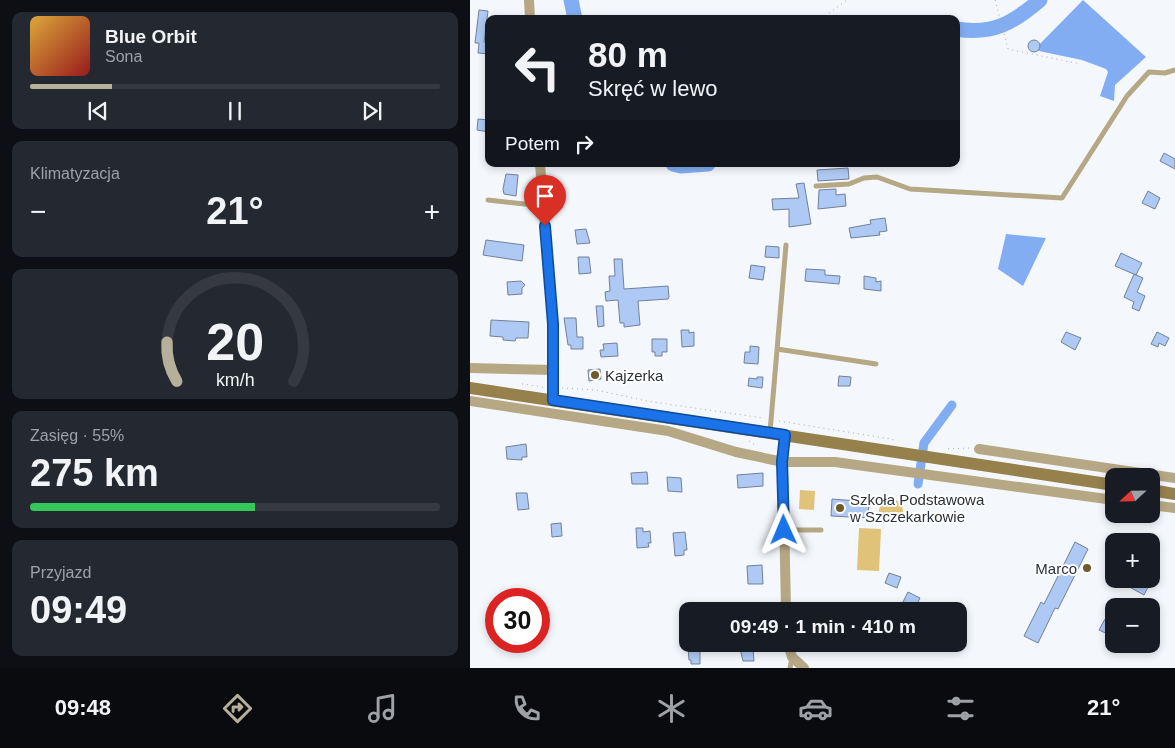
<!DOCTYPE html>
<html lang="pl">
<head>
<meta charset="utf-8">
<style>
	body { margin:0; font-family:Helvetica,sans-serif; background:#242831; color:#f1f3f6; height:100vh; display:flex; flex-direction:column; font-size:19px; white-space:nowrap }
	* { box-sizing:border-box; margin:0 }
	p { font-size:16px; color:#9ea1a6 }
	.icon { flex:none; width:28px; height:28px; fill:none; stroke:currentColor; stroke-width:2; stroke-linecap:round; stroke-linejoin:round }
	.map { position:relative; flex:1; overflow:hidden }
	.details { display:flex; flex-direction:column; gap:12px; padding:12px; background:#0d0f14; width:470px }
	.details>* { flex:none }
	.guide { position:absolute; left:15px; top:15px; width:475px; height:152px; border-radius:10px; box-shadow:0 2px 8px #0003; background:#171b24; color:#f1f3f6; overflow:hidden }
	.needle { width:32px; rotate:248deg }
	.controls { position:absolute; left:635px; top:468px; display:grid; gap:10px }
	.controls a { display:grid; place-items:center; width:55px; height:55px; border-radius:10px; background:#171b24; box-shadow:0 2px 8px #0003; font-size:25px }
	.speed { position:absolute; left:15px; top:588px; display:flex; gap:10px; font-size:25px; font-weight:700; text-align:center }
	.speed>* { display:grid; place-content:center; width:65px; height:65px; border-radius:50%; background:#171b24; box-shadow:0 2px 8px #0003; line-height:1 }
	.speed .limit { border:8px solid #d22; background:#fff; color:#111 }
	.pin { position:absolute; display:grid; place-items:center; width:42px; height:42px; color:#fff; margin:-51px -21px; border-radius:50% 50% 50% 0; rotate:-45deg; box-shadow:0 0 5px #0007 }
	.pin .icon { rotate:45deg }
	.me { position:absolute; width:55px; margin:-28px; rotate:359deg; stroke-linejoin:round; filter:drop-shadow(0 0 4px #0008) }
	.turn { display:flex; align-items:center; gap:18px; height:105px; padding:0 20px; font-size:22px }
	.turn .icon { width:65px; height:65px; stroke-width:2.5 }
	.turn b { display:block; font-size:35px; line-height:42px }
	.then { display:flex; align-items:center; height:48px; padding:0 20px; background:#0003; gap:10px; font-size:19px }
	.big { font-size:38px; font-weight:700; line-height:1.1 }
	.details .card { flex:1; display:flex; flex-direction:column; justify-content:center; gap:8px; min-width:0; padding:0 18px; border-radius:10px; background:#242831 }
	.details .dial { align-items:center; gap:0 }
	.dial svg { height:130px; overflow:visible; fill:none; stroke:#363941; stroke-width:7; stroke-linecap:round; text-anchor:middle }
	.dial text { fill:#f1f3f6; stroke:none }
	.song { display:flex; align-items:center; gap:15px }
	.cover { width:60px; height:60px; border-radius:8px; background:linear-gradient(135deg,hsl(40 70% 55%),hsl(0 70% 35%)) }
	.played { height:5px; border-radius:2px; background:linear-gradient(90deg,#b6af9a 20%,#363941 20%) }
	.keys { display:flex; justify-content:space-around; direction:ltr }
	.heat { display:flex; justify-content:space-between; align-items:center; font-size:28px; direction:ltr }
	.charge { height:8px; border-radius:4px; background:linear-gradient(90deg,#34c759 55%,#363941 0) }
	.trip { position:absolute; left:209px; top:602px; width:288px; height:50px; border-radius:10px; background:#171b24; box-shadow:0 2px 8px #0003; font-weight:700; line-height:50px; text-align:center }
	.tabs { display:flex; height:80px; justify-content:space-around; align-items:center; background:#090b0e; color:#9ea1a6 }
	.tabs .icon { width:35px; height:35px }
	.tabs .current { color:#b6af9a }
	.tabs b { font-size:22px; color:#f1f3f6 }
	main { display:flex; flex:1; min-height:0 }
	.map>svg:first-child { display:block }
</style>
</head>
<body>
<main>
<section class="details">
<div class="card">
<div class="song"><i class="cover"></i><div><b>Blue Orbit</b><p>Sona</p></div></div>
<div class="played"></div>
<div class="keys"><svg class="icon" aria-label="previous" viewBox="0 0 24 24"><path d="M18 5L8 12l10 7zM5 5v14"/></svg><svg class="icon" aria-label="pause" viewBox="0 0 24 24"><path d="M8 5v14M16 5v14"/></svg><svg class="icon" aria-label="next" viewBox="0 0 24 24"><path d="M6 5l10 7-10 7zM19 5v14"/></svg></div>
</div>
<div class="card"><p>Klimatyzacja</p>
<div class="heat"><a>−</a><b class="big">21°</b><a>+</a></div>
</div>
<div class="card dial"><svg viewBox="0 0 100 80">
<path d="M14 69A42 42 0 1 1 86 69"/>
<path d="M14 69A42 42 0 0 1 8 45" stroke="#b6af9a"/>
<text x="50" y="56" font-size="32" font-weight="700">20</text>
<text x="50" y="72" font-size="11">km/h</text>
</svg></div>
<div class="card"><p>Zasięg · 55%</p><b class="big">275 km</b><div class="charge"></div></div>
<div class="card"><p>Przyjazd</p><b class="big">09:49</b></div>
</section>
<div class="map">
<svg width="705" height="668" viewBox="0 0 705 668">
	<rect width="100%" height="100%" fill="#f4f8fd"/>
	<!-- green -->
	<path fill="#e0c279" d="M330,490L345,491L344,510L329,509Z
		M409 511a12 12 0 1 1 24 0a12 12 0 1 1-24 0Z
		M389,528L411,529L409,571L387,570Z"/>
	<!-- water -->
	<path fill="#83adf3" d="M613,0L676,57L645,85L644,101L630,96L638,72L636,69L612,60L564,50Z
		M536,234L576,238L553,286L528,269Z"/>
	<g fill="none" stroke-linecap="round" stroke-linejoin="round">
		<!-- canal -->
		<path stroke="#83adf3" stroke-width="9" d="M448,484L454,443L482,405"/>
		<!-- river -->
		<path stroke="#83adf3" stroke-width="15" d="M101,0L105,19
			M486,29C523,35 543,23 570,0
			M203,164L211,166L238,164"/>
	</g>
	<!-- building -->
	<path fill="#aec9f3" stroke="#728199" d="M9,10L18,11L14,42L19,43V54L8,53L9,43H5Z
		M558 46a6 6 0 1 1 12 0a6 6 0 1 1-12 0Z
		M8,119L19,120V132L7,130Z
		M694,153L705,159V169L690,161Z
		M378,168L379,179L348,181L347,170Z
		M36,174L48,175L46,196L34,194L33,189Z
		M334,183L341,224L319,227V209L303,210L302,199L329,198L326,184Z
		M366,189V195L375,194L376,206L348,209L349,190Z
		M678,191L690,198L685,209L672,203Z
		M415,218L417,231L409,232L410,235L381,238L379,228L401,224L400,220Z
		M116,229L120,243L107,244L105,230Z
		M16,240L54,245L52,261L13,255Z
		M296,246L309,247V258L295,257Z
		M651,253L672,263L666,275L645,266Z
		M108,257H119L121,273L109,274Z
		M144,259H152L154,289L198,286L199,297L198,299L168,301L170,325L154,327V323H150L148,300L136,301L135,292L140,291L139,276H145Z
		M281,265L295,267L293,280L279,278Z
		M336,269L355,270V275L370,276L369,284L335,281Z
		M664,274L673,278L667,292L675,296L669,311L662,308L664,302L654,297Z
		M394,276L406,278V282L411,281V291L394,289Z
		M51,281L55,285L52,288V294L38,295L37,282Z
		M126,306H133L134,326L128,327Z
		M94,318H106L107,337H113V349H101V345H98Z
		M21,320L59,322L58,338H46L45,341L33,340V337L20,336Z
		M211,330H219V333L224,332V346L212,347Z
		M596,332L611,338L605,350L591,342Z
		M687,332L699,338L695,346L689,343L688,347L681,344Z
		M182,339H197V352H192V356H185V352H182Z
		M147,343L148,356L131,357L130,350H134L133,344Z
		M280,346L289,347L288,364L274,363L275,352H280Z
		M130,369L131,379L119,381L118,370Z
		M369,376L381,377L380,386H368Z
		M287,377H293L292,388L278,386L279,378L287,379Z
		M56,444L57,457H52V460L37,459L36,447Z
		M177,472L178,484H162L161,473Z
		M293,473V486L268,488L267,475Z
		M197,477L211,478L212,492L198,491Z
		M46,493H57L59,509L48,510Z
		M362,499L399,502L398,518L361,516Z
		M91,523L92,536L82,537L81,524Z
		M166,528H173V532L180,531L181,543H178L179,547L167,548Z
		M215,532L217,550H214V555L205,556L203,533Z
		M605,542L618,549L588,609L585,608L568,643L554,636L571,602L574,604Z
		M292,565L293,584H278L277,566Z
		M419,573L431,577L427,588L415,583Z
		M645,579H666L679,585L674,595Z
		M438,592L450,598L445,608L433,602Z
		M635,619L644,624V637L629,630Z
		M224,645L227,648L230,647V664H221V660H219L218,648H222Z
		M277,646L283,648L284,661H273L270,649Z"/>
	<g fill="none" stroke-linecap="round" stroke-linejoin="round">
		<!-- path -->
		<path stroke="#a8adb4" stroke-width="1" stroke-dasharray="1 4" stroke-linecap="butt" d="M525,0L538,49L610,64
			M351,19L377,0
			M52,384L73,387
			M92,388L126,390L177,401L293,418
			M309,421L421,439L426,441
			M279,441L286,446
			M478,449L499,448"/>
		<!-- service -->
		<path stroke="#b6a785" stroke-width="5" d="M346,186L379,184L394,178L407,177L440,189L592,198L657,96L679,72L695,73L705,70
			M18,200L73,206
			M307,349L406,364
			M300,432L316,245
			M314,530H351
			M320,668L322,658"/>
		<!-- minor -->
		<path stroke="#b6a785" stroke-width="10" d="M59,0L60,19
			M70,164L83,324V400
			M0,368L84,370
			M0,401L198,431L266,452L313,462H365L644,500
			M315,435L313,462L316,611
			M509,449L705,478
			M681,505L705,508
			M318,644L322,657L334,668"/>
		<!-- secondary -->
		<path stroke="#96804c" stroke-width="12" d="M0,388L644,485
			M681,490L705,494"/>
	</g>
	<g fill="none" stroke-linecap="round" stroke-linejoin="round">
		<defs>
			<path id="route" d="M75,226L83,324V400L315,435L312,462L314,530"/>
		</defs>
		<!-- route casing -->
		<use href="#route" stroke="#114b97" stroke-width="12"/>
		<!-- route -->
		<use href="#route" stroke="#1a73e8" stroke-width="9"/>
	</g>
	<!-- markers -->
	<g fill="#6f5b2a" stroke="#fff" stroke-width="2">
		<circle cx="125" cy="375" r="5"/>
		<circle cx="370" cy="508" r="5"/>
		<circle cx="617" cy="568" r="5"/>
	</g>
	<g text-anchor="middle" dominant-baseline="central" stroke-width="4" stroke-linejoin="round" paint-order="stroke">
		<!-- poi labels -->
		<g font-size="15" fill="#2a303a" stroke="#fff" text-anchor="start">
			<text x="135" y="375">Kajzerka</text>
			<text x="380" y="499">Szkoła Podstawowa<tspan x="380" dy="17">w Szczekarkowie</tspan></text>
			<text x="607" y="568" text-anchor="end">Marco</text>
		</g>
	</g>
</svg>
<div class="controls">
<a><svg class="needle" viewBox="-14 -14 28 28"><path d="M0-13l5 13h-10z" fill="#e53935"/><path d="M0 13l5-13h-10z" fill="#9ea1a6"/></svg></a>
<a>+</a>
<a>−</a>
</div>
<div class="speed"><div class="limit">30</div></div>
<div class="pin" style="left:75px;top:226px;background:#d93025"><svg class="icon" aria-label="arrive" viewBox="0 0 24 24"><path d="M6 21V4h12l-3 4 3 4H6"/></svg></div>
<svg class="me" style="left:314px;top:530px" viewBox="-20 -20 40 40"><path d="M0-17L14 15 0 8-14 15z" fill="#1a73e8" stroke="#fff" stroke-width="4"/></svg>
<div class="trip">09:49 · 1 min · 410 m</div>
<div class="guide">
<div class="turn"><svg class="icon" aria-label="left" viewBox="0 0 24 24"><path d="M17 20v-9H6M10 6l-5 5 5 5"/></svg><div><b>80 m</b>Skręć w lewo</div></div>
<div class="then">Potem<svg class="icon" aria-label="right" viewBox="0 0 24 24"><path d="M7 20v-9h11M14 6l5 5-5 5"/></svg></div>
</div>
</div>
</main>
<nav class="tabs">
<b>09:48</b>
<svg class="icon current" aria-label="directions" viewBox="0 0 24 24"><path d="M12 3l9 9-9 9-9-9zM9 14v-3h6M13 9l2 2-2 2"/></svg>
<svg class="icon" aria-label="music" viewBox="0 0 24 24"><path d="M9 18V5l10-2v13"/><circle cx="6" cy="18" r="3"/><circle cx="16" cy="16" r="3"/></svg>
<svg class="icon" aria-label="phone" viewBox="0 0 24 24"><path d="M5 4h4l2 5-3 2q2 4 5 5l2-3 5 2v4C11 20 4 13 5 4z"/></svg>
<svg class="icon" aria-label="climate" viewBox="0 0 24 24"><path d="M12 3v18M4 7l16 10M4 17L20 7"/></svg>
<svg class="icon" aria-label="car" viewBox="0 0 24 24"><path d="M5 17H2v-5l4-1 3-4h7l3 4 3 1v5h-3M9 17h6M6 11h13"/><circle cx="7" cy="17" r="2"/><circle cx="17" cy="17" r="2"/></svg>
<svg class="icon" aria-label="filters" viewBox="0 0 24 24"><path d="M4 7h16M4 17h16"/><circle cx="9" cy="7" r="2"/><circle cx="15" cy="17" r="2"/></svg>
<b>21°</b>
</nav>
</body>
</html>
